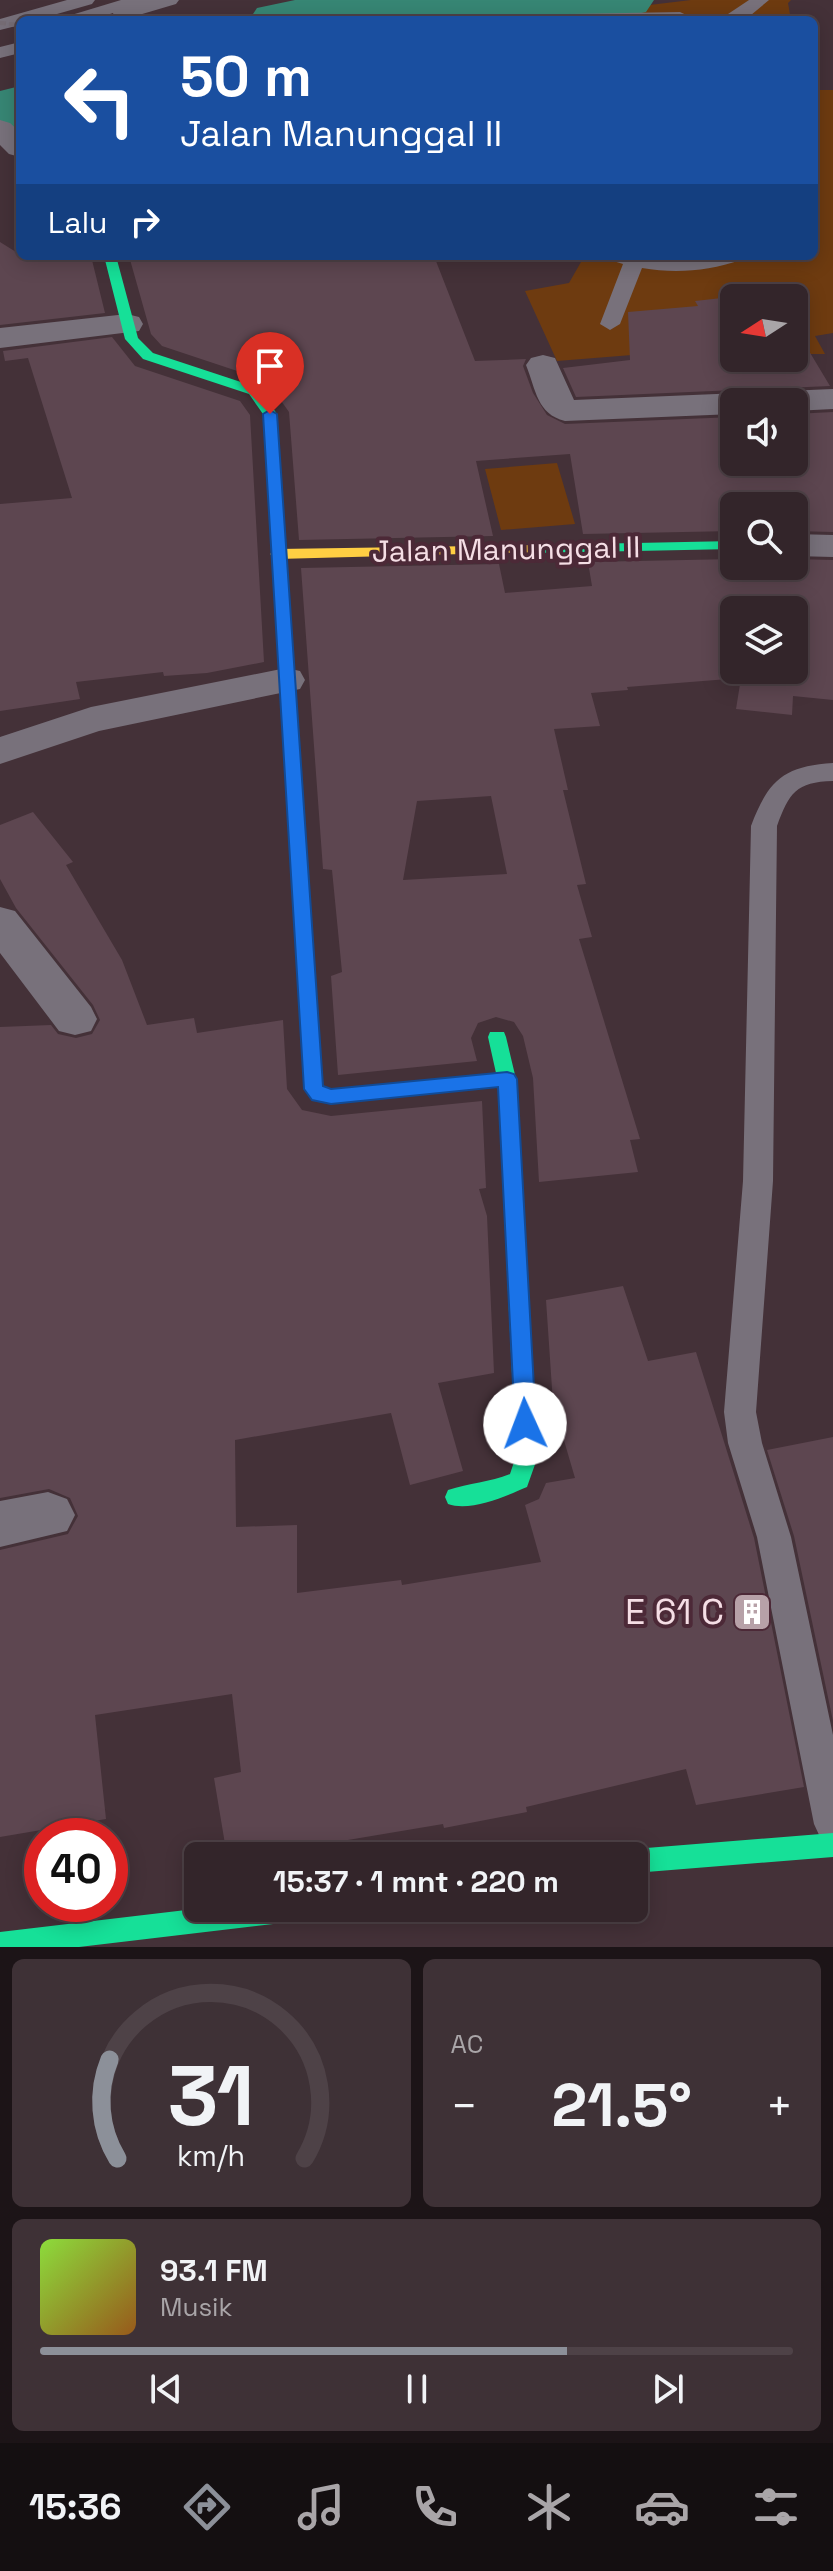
<!DOCTYPE html>
<html lang="id">
<head>
<meta charset="utf-8">
<style>
	body { margin:0; font-family:"Space Grotesk",sans-serif; background:#3e3136; color:#f1f3f6; height:100vh; display:flex; flex-direction:column; font-size:30px; white-space:nowrap }
	* { box-sizing:border-box; margin:0 }
	p { font-size:26px; color:#a9a5a8 }
	.icon { flex:none; width:44px; height:44px; fill:none; stroke:currentColor; stroke-width:2; stroke-linecap:round; stroke-linejoin:round }
	.map { position:relative; height:1947px; overflow:hidden }
	.panel { display:flex; flex-direction:column; gap:12px; padding:12px; background:#1c1417; flex:1 }
	.panel>* { flex:none }
	.top-card { position:absolute; left:16px; top:16px; width:802px; height:244px; border-radius:12px; box-shadow:0 4px 20px #0003,0 0 0 2px #4e4247; background:#1a4fa0; color:#fff; overflow:hidden }
	.needle { width:52px; rotate:258deg }
	.fabs { position:absolute; left:720px; top:284px; display:grid; gap:16px }
	.fabs a { display:grid; place-items:center; width:88px; height:88px; border-radius:12px; background:#33252a; box-shadow:0 4px 20px #0003,0 0 0 2px #4e4247; font-size:40px }
	.speed { position:absolute; left:24px; top:1818px; display:flex; gap:16px; font-size:40px; font-weight:700; text-align:center }
	.speed>* { display:grid; place-content:center; width:104px; height:104px; border-radius:50%; background:#33252a; box-shadow:0 4px 20px #0003,0 0 0 2px #4e4247; line-height:1 }
	.speed .limit { border:12px solid #d22; background:#fff; color:#111 }
	.pin { position:absolute; display:grid; place-items:center; width:68px; height:68px; color:#fff; margin:-82px -34px; border-radius:50% 50% 50% 0; rotate:-45deg; box-shadow:0 0 8px #0007 }
	.pin .icon { rotate:45deg }
	.me { position:absolute; width:88px; margin:-44px; rotate:358deg; stroke-linejoin:round; filter:drop-shadow(0 0 6px #0008) }
	.turn { display:flex; align-items:center; gap:28px; height:168px; padding:0 32px; font-size:36px }
	.turn .icon { width:104px; height:104px; stroke-width:2.5 }
	.turn b { display:block; font-size:56px; line-height:68px }
	.then { display:flex; align-items:center; height:76px; padding:0 32px; background:#0003; gap:16px; font-size:30px }
	.big { font-size:60px; font-weight:700; line-height:1.1 }
	.panel .widget { flex:1; display:flex; flex-direction:column; justify-content:center; gap:12px; min-width:0; padding:0 28px; border-radius:12px; background:#3e3136 }
	.panel .dial { align-items:center; gap:0 }
	.dial svg { height:208px; overflow:visible; fill:none; stroke:#4e4247; stroke-width:7; stroke-linecap:round; text-anchor:middle }
	.dial text { fill:#f1f3f6; stroke:none }
	.song { display:flex; align-items:center; gap:24px }
	.cover { width:96px; height:96px; border-radius:12px; background:linear-gradient(135deg,hsl(90 70% 55%),hsl(30 70% 35%)) }
	.played { height:8px; border-radius:4px; background:linear-gradient(90deg,#8c9099 70%,#4e4247 70%) }
	.keys { display:flex; justify-content:space-around; direction:ltr }
	.heat { display:flex; justify-content:space-between; align-items:center; font-size:44px; direction:ltr }
	.panel .tiles { flex:1; display:grid; gap:12px; grid-template-columns:1fr 1fr }
	.widget:last-child { grid-column:span 2 }
	.trip { position:absolute; left:184px; top:1842px; width:464px; height:80px; border-radius:12px; background:#33252a; box-shadow:0 4px 20px #0003,0 0 0 2px #4e4247; font-weight:700; line-height:80px; text-align:center }
	.tab-bar { display:flex; height:128px; justify-content:space-around; align-items:center; background:#140f11; color:#a9a5a8 }
	.tab-bar .icon { width:56px; height:56px }
	.tab-bar .on { color:#8c9099 }
	.tab-bar b { font-size:36px; color:#f1f3f6 }
	.map>svg:first-child { display:block }
</style>
</head>
<body>
<div class="map">
<svg width="833" height="1947" viewBox="0 0 833 1947">
	<rect width="100%" height="100%" fill="#443138"/>
	<!-- green -->
	<path fill="#6e3b10" d="M691,0H791L788,3L791,20H333L608,10Z
		M814,90H833V333L815,336L825,354H794V298H734L657,353L557,361L525,291L569,283L581,262L570,256H814Z
		M557,463L575,524L501,530L485,469Z"/>
	<g fill="none" stroke-linecap="round" stroke-linejoin="round">
		<!-- river -->
		<path fill="#378674" fill-rule="evenodd" d="M295,0H654L646,12L625,17L249,20L257,8Z
			M20,86V131L0,136V91Z"/>
	</g>
	<!-- building -->
	<path fill="#5d4650" fill-rule="evenodd" d="M0,242L24,257L91,256L105,313L0,325Z
		M129,256H434L475,361L526,359L523,366L533,393L547,415L565,424L734,417V462H794V414L833,412V532L794,531V506H734V531L583,534L570,454L476,461L493,536L299,540L289,412L267,381L162,346L151,334Z
		M774,292L777,298H734V358H794V326L830,386L576,397L563,368L630,360L628,312L698,306L695,301Z
		M112,337L135,366L240,401L250,415L264,662L207,673L164,676L163,672L76,682L80,699L0,711V504L72,498L28,358L5,361L3,351Z
		M734,559V566H794V559L833,560V700L793,696L792,715L736,709L741,678L627,687L628,690L591,693L600,726L554,729L568,790H563L586,884L577,885L592,937L579,939L640,1139L630,1140L638,1172L539,1182L533,1078L523,1036L514,1022L496,1017L478,1023L471,1038L477,1061L338,1075L331,976L342,972L332,870L323,869L301,568L499,564L505,593L592,586L588,562ZM734,610H794V670H734ZM491,796L507,874L403,880L417,801Z
		M33,812L73,862L66,865L122,960L147,1025L194,1018L197,1033L283,1020L287,1089L302,1110L331,1116L482,1101L486,1188L479,1189L487,1216L494,1373L438,1383L463,1471L410,1485L391,1413L235,1440L236,1527L297,1525V1593L401,1580L402,1585L541,1562L525,1505L539,1499L546,1483L575,1478L553,1403L546,1300L623,1286L648,1361L696,1352L754,1538L804,1787L696,1805L686,1769L526,1807L527,1812L444,1828L443,1824L330,1843L272,1856H227L214,1778L241,1772L232,1694L95,1715L106,1819L0,1837V1550L68,1534L78,1516L70,1498L49,1489L0,1498V1027L51,1025L58,1034L76,1038L92,1034L100,1020L93,1005L16,908L0,879V825Z
		M833,1437V1721L794,1536L767,1450Z"/>
	<g fill="none" stroke-linecap="round" stroke-linejoin="round">
		<!-- lane -->
		<path fill="#78717b" fill-rule="evenodd" d="M67,0H95L92,4L36,20H20V25L0,30V19Z
			M121,0H179L176,4L122,20L115,19L113,13L92,20H65L68,16Z
			M749,0H769L745,20H719Z
			M680,12L697,20H504L513,15Z
			M20,42V53L0,58V47Z
			M607,256L676,260L744,256L741,260C708,271 676,274 642,268L620,324L610,330L600,324L623,264L610,260Z
			M833,763V781C796,782 789,793 777,826L773,1181L756,1412L762,1443L791,1537L833,1735V1842L820,1837L814,1824L757,1537L728,1443L724,1412L743,1181L751,826C768,781 783,766 833,763Z"/>
		<!-- street -->
		<path fill="#78717b" fill-rule="evenodd" d="M0,120L10,123L20,132V157L9,154L0,145Z
			M127,314L139,317L143,324L139,331L0,348V328Z
			M543,355L555,358L574,400L833,389V409L794,411V402H734V414L565,421C537,414 536,390 526,365L531,358Z
			M794,534L833,535V557L794,556Z
			M286,668L300,671L305,680L300,689L99,731L0,764V737L91,707Z
			M0,907L15,911L91,1007L97,1019L91,1031L75,1035L59,1031L0,953Z
			M48,1492L67,1499L75,1515L67,1531L0,1547V1501Z"/>
		<!-- fast -->
		<path fill="#16e098" fill-rule="evenodd" d="M104,256H116L138,338L153,353L259,388L277,414L322,1087L331,1089L496,1073L488,1037L490,1032H504L506,1037L516,1079L538,1456L527,1487C506,1496 471,1512 448,1504L445,1497L448,1490C469,1483 490,1482 510,1474L516,1456L498,1087L331,1103L312,1100L304,1089L263,414L249,394L143,359L125,339Z
			M734,541V549L536,553L529,549L536,545Z
			M833,1833V1857L634,1873V1856H624L634,1849Z
			M203,1908H319L316,1917L307,1920L79,1947H0V1932Z"/>
		<!-- slow -->
		<path fill="#ffcf43" fill-rule="evenodd" d="M536,545L543,549L541,552L278,559L270,554L278,549Z"/>
		<!-- path-bridge -->
		<path stroke="#756c74" stroke-width="4" stroke-dasharray="6 3" stroke-linecap="butt" d="M0,23L20,25"/>
	</g>
	<!-- route -->
	<path fill="#1a73e8" stroke="#114b97" stroke-width="2" d="M270,410L277,414L323,1086L331,1089L507,1072L514,1074L517,1079L536,1424L533,1430L525,1433L518,1430L515,1424L498,1087L331,1104L312,1100L304,1089L263,414Z"/>
	<!-- icons -->
	<defs>
		<symbol id="building-square" viewBox="-11 -11 22 22"><rect x="-9" y="-9" width="18" height="18" rx="4" fill="#b7a1a8" stroke="#4c2937"/><path d="M-4-6H4V6H1V3H-1V6H-4ZM-2.5-4.3h1.7v1.8h-1.7ZM.8-4.3h1.7v1.8H.8ZM-2.5-1h1.7V.8h-1.7ZM.8-1h1.7V.8H.8Z" fill="#fff"/></symbol>
	</defs>
	<g fill-rule="evenodd">
		<use href="#building-square" x="730" y="1590" width="44" height="44"/>
	</g>
	<g text-anchor="middle" dominant-baseline="central" stroke-width="8" stroke-linejoin="round" paint-order="stroke">
		<!-- street labels -->
		<g font-size="30" fill="#f5dee5" stroke="#4c2937">
			<text transform="translate(506 549) rotate(-1)">Jalan Manunggal II</text>
		</g>
		<!-- near-poi labels -->
		<g font-size="36" fill="#f5dee5" stroke="#4c2937" text-anchor="end">
			<text x="724" y="1612">E 61 C</text>
		</g>
	</g>
</svg>
<div class="fabs">
<a><svg class="needle" viewBox="-14 -14 28 28"><path d="M0-13l5 13h-10z" fill="#e53935"/><path d="M0 13l5-13h-10z" fill="#a9a5a8"/></svg></a>
<a><svg class="icon" aria-label="sound" viewBox="0 0 24 24"><path d="M4 9h4l5-4v14l-5-4H4zM17 9q2 3 0 6"/></svg></a>
<a><svg class="icon" aria-label="search" viewBox="0 0 24 24"><circle cx="10" cy="10" r="6"/><path d="M15 15l6 6"/></svg></a>
<a><svg class="icon" aria-label="layers" viewBox="0 0 24 24"><path d="M12 4l9 5-9 5-9-5zM3 14l9 5 9-5"/></svg></a>
</div>
<div class="speed"><div class="limit">40</div></div>
<div class="pin" style="left:270px;top:414px;background:#d93025"><svg class="icon" aria-label="arrive" viewBox="0 0 24 24"><path d="M6 21V4h12l-3 4 3 4H6"/></svg></div>
<svg class="me" style="left:525px;top:1424px" viewBox="-20 -20 40 40"><circle r="19" fill="#fff"/><path d="M0-13L10 11 0 6-10 11z" fill="#1a73e8"/></svg>
<div class="trip">15:37 · 1 mnt · 220 m</div>
<div class="top-card">
<div class="turn"><svg class="icon" aria-label="left" viewBox="0 0 24 24"><path d="M17 20v-9H6M10 6l-5 5 5 5"/></svg><div><b>50 m</b>Jalan Manunggal II</div></div>
<div class="then">Lalu<svg class="icon" aria-label="right" viewBox="0 0 24 24"><path d="M7 20v-9h11M14 6l5 5-5 5"/></svg></div>
</div>
</div>
<section class="panel">
<div class="tiles">
<div class="widget dial"><svg viewBox="0 0 100 80">
<path d="M14 69A42 42 0 1 1 86 69"/>
<path d="M14 69A42 42 0 0 1 11 31" stroke="#8c9099"/>
<text x="50" y="56" font-size="32" font-weight="700">31</text>
<text x="50" y="72" font-size="11">km/h</text>
</svg></div>
<div class="widget"><p>AC</p>
<div class="heat"><a>−</a><b class="big">21.5°</b><a>+</a></div>
</div>
<div class="widget">
<div class="song"><i class="cover"></i><div><b>93.1 FM</b><p>Musik</p></div></div>
<div class="played"></div>
<div class="keys"><svg class="icon" aria-label="previous" viewBox="0 0 24 24"><path d="M18 5L8 12l10 7zM5 5v14"/></svg><svg class="icon" aria-label="pause" viewBox="0 0 24 24"><path d="M8 5v14M16 5v14"/></svg><svg class="icon" aria-label="next" viewBox="0 0 24 24"><path d="M6 5l10 7-10 7zM19 5v14"/></svg></div>
</div>
</div>
</section>
<nav class="tab-bar">
<b>15:36</b>
<svg class="icon on" aria-label="directions" viewBox="0 0 24 24"><path d="M12 3l9 9-9 9-9-9zM9 14v-3h6M13 9l2 2-2 2"/></svg>
<svg class="icon" aria-label="music" viewBox="0 0 24 24"><path d="M9 18V5l10-2v13"/><circle cx="6" cy="18" r="3"/><circle cx="16" cy="16" r="3"/></svg>
<svg class="icon" aria-label="phone" viewBox="0 0 24 24"><path d="M5 4h4l2 5-3 2q2 4 5 5l2-3 5 2v4C11 20 4 13 5 4z"/></svg>
<svg class="icon" aria-label="climate" viewBox="0 0 24 24"><path d="M12 3v18M4 7l16 10M4 17L20 7"/></svg>
<svg class="icon" aria-label="car" viewBox="0 0 24 24"><path d="M5 17H2v-5l4-1 3-4h7l3 4 3 1v5h-3M9 17h6M6 11h13"/><circle cx="7" cy="17" r="2"/><circle cx="17" cy="17" r="2"/></svg>
<svg class="icon" aria-label="filters" viewBox="0 0 24 24"><path d="M4 7h16M4 17h16"/><circle cx="9" cy="7" r="2"/><circle cx="15" cy="17" r="2"/></svg>
</nav>
</body>
</html>
